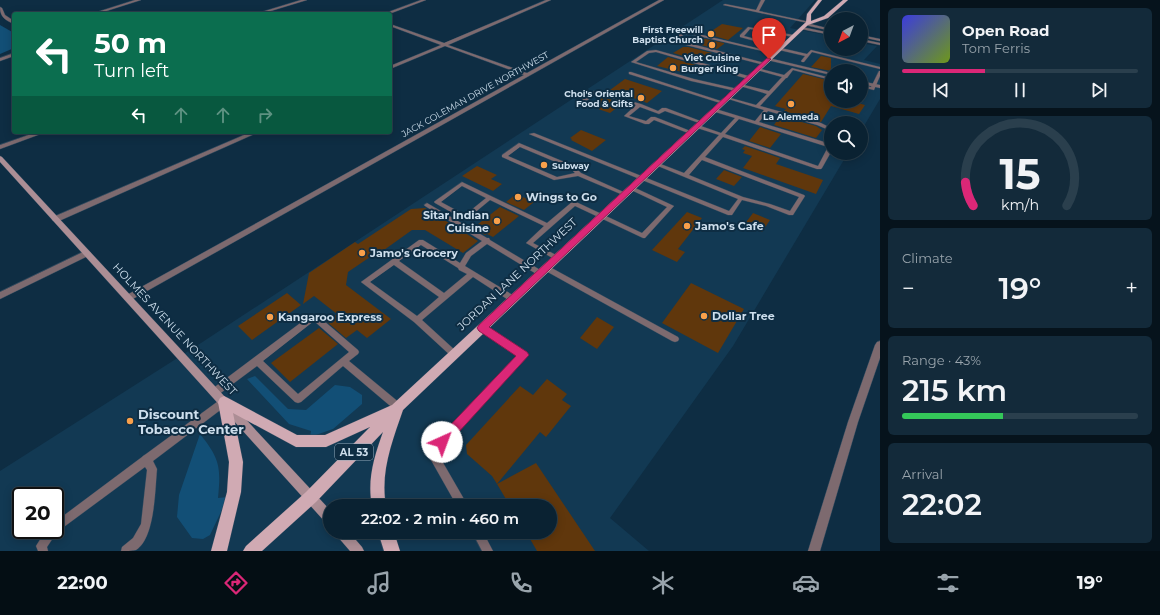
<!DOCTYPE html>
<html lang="en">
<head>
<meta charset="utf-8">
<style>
	body { margin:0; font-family:Montserrat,sans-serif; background:#132a3a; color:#f1f3f6; height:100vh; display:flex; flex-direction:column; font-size:15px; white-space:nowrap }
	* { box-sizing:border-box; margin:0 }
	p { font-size:13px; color:#99a4ac }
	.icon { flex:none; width:22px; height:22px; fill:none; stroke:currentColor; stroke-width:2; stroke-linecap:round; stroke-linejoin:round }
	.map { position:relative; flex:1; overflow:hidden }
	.panel { display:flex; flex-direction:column; gap:8px; padding:8px; background:#06131c; width:280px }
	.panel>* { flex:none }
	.hud { position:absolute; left:12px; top:12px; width:380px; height:122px; border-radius:4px; box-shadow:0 2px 10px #0003,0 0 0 1px #2a3f4d; background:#0b6e4f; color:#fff; overflow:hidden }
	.needle { width:26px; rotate:221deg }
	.fabs { position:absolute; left:824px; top:12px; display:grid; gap:8px }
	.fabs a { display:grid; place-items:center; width:44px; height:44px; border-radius:50%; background:#0a2232; box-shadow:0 2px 10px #0003,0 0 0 1px #2a3f4d; font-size:20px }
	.speed { position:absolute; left:12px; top:487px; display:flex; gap:8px; font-size:20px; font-weight:700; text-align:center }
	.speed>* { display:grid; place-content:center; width:52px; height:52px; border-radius:50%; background:#0a2232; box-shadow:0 2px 10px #0003,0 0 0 1px #2a3f4d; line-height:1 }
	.speed .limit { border:2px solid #111; border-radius:6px; background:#fff; color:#111 }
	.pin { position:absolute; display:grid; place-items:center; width:34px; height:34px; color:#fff; margin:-41px -17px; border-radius:50% 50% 50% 0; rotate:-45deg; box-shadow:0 0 4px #0007 }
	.pin .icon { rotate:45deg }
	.me { position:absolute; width:44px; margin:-22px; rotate:43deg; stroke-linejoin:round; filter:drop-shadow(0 0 3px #0008) }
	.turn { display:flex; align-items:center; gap:14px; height:84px; padding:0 16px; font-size:18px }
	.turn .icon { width:52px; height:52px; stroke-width:2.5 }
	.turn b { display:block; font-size:28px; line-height:34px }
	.lanes { display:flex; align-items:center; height:38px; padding:0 16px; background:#0003; justify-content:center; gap:20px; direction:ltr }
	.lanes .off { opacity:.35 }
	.big { font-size:30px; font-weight:600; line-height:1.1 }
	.panel .card { flex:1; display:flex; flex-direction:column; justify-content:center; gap:6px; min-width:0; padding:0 14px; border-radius:6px; background:#132a3a }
	.panel .dial { align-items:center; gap:0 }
	.dial svg { height:104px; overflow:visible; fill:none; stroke:#2a3f4d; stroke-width:7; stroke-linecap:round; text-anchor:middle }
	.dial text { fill:#f1f3f6; stroke:none }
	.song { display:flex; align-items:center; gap:12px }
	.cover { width:48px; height:48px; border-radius:6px; background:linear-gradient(135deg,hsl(240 70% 55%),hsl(80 70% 35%)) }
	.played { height:4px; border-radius:2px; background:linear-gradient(90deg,#db2777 35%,#2a3f4d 35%) }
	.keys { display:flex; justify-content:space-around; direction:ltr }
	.heat { display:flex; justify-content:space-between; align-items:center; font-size:22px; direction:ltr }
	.charge { height:6px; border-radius:3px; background:linear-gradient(90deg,#34c759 43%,#2a3f4d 0) }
	.trip { position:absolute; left:323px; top:499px; width:234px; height:40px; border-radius:20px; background:#0a2232; box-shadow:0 2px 10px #0003,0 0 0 1px #2a3f4d; font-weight:600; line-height:40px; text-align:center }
	.menu { display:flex; height:64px; justify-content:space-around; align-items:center; background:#040e14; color:#99a4ac }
	.menu .icon { width:28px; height:28px }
	.menu .selected { color:#db2777 }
	.menu b { font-size:18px; color:#f1f3f6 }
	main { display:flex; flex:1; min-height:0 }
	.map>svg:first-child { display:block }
</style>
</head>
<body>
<main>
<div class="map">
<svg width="880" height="551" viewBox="0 0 880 551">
	<rect width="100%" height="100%" fill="#0e2d43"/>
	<!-- built -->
	<path fill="#123953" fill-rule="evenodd" d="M723,0H815L790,28L831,36V49H861V43L877,46L864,60L880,64V99L861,131V123H831V153H848L733,346L610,518L649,551H0V471L201,343ZM831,71H861V101H831ZM21,496H55V530H21ZM330,506H550V532H330Z"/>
	<!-- green -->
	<path fill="#124f76" d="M0,25L14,33V48L0,54Z
		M255,376L288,409L306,410L335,385L350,387L362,395V404L333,429L310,437L311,431L289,424L247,379Z
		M200,434C220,459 221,467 218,498L228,497L210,535L203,539L192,538L177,517L179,495Z"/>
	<!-- building -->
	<path fill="#60370c" d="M722,24L743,28L728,40L707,34Z
		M701,38L724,43V44L717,49L693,43Z
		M683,47H688L712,53L701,61L673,53Z
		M821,56L831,58V71L811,67Z
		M668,57L696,65L686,73L657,66Z
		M803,74L831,81V101H851L865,105L859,114L831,106L821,122L784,111L786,109L775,106Z
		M625,79L662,91L647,103L631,97L629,99L608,93L612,91L610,90Z
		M602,97L623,103L610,113L589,106Z
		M780,116L816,126L822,130L816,138L774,125Z
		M760,127L781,134L770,148L749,141Z
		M581,130L606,140L592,151L571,140L572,139L570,138Z
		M745,146L780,158L776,164L823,180L816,194L743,168L752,156L743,153L745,150L742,149Z
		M477,166L497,175L491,179L502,184L493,191L462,176Z
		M724,170L742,177L734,186L716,179Z
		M516,194L534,202L524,210L506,202Z
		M500,207L519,216L493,237L487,234L485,235L473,228Z
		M425,208L478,241L463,253L425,230H412L377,255H373L348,272L346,285L391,319L367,338L357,330L346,338L327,322L337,314L314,296L303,304L309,273L355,242L358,244L411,209Z
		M687,212L702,218L678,249L685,252L677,262L652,250Z
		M753,213L770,220L762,232L744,225Z
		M691,283L744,309L718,353L662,323Z
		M287,293L301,305L252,340L238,326Z
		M597,317L614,327L597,349L580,338Z
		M319,328L338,344L290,382L271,363Z
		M547,379L567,394L562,400L571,406L546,437L540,432L497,484L492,476L467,454L466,445L520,386L533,395Z
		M536,463L595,551H537L526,532H550V506H510L497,484Z"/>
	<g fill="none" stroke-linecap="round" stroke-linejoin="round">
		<defs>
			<path id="lane" d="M761,0H765L759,11L810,22L808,23L723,5L725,4L756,10Z
				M806,23L831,29V31L805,25Z
				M748,27L794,35V37H793L750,29L744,36L782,46L783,47L781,48L807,54L811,50L880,67V69L812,52L804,62H802L801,61L805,56L779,50L778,49L780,48L740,37V35Z
				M684,32L694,33L777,53L775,54L694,35L685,34L680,37V39L688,43L765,63V65H764L686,45L677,41V35Z
				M861,35L880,39V41L861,37Z
				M656,50L752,77V78L748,79L656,52L649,53L636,62L694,79L738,89V91H736L691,81L631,62L647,51Z
				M757,68L784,75L792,68L831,78V80L793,70L787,78H786L760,106L821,123L831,128V131L817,125L768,111L759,122L831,144V152L822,168L821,169H817L723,137L705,157L804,195L805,196L793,215H789L766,206L742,200L732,215H728L529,134L534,133L729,211L738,199L653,164L654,163H658L684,173L719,135L694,127V125H698L721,133L735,118L712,111V109H716L755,121L764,110L725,98L727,97L756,105L767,94L740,86V84L769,91L782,77L757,70ZM739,119L828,147L818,166L725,134ZM702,160L799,197L790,211L770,204L743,197L689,175Z
				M879,71H880V76L874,90L861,87V85L871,87Z
				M629,72H631L724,102L720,103L629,74Z
				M594,91L641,104L658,111L662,108H666L703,122L699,123L665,111L659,114L640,107L629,116L646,121L651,117H655L693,132L688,133L654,120L649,124H645L624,116L636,105L597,94L586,101H582V99Z
				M519,143L574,166L581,173L628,194L625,196L623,195L578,176L554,180L502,157V155ZM520,147L570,168L575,173L557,177L508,156Z
				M462,182L547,223L572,202L574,201L642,233L667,207L629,189L628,188L631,186L674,206L645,238H643L575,206L533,243L558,256L559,258L558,260H556L526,243L544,226L490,200L467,219L465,220L435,203L434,202L435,201ZM462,186L486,198L465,215L441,202Z
				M427,203L487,238H489L490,240L542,271L543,273L542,275H538L487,244L471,256L465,266L516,297L517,299L516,301H510L473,277L422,320L457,352L458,354L457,356L454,357L451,356L414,322L361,282L419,240H423L460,263L466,253L482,241L425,206L424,205ZM421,245L458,268L459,270L467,274L444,293L399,261ZM394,265L439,297L417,316L370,282Z
				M544,266H548L678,337L679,339L678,341L675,342L672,341L544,270L543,268Z
				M314,314L317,315L358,350L359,352L358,354L349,361L401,404L402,407L401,410L398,411L395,410L343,366L301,402L298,403L295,402L257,366L218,395L215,396L212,395L211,392L212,389L311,315ZM314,321L349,352L298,394L263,361Z
				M482,325L526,353L527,355L438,454L468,506H457L427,453L429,450L517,356L479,330L478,328L479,326Z
				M224,398L227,399L228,402L227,405L153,461L157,469C155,490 155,538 136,550C132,551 125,551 121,551L122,547L133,538L141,524L147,470L145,467L57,532L47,547L48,551H38L36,546L46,530H55V522L142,457L143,456L146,454L221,399Z
				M472,532H483L493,551H482Z"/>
			<path id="street" d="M135,0H141L97,14H91Z
				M301,0H307L261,14H255Z
				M421,0H426L389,14H383Z
				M546,0H551L448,45L527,73L659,0H664L131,300H125L124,298L125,296L524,75L445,46L390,69V66L441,45L390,26V24L444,43Z
				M0,7L2,8L5,15L14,21V24C5,20 0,17 0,7Z
				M802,27L831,33V35L801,29Z
				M861,39L880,43V45L861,41Z
				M14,53V56L0,61V58Z
				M769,58L831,73V75L767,60V59Z
				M861,81L880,85V88L861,84Z
				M37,132H46L0,149V145Z
				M251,132H259L59,221H53L52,219L53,217Z
				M87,250L91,253L90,255L0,299V292Z
				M880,341V358L858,422L820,551H808L848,422L875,345L877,342Z"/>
			<path id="secondary" d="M0,156L2,157L330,510V525L326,523L0,162Z
				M335,532H349L362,547L364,551H350L337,536Z"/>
			<path id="primary" d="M818,0H822L811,14V21L824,16L843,0H848L828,18L808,25L403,410C392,442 380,472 386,506H372C367,480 374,457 383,432L316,502L262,551H243L246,546L306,492L370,427L326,447H296L233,413L243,462L241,492L227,551H211L227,492L229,462L218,402L220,398L224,396L228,398L297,435H325L392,405L806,22L807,14Z
				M378,532H394L400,551H384Z"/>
		</defs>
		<!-- lane casing -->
		<use href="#lane" stroke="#2d495e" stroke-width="1"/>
		<!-- street casing -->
		<use href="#street" stroke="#2d495e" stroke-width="1"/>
		<!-- secondary casing -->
		<use href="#secondary" stroke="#2d495e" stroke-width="1"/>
		<!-- primary casing -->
		<use href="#primary" stroke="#2d495e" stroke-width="1"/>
		<!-- lane -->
		<use href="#lane" fill="#7d6a6f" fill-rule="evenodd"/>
		<!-- street -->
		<use href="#street" fill="#7d6a6f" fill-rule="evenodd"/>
		<!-- secondary -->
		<use href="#secondary" fill="#ac8e95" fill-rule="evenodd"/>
		<!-- primary -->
		<use href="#primary" fill="#d0aab3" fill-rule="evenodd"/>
	</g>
	<!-- route -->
	<path fill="#db2777" stroke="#8e194d" d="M767,58L771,59L489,327L527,352L529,355L446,446L442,448L438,446L436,442L438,438L516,356L479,331L477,328L479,325Z"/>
	<!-- markers -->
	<g fill="#f8a04b" stroke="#0e2d43" stroke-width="1.5">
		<circle cx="711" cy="34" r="4"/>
		<circle cx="712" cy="45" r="4"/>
		<circle cx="673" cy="68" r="4"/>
		<circle cx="641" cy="98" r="4"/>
		<circle cx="791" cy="104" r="4"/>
		<circle cx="544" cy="165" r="4"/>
		<circle cx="518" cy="197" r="4"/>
		<circle cx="497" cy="221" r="4"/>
		<circle cx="687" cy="226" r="4"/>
		<circle cx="362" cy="253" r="4"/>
		<circle cx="704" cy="316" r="4"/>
		<circle cx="270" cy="317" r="4"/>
		<circle cx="130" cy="421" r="4"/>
	</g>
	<g text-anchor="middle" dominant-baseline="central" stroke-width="4" stroke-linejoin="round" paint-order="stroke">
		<!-- far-poi labels -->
		<g font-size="9" font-weight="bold" fill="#cedfed" stroke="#0e2d43" text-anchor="end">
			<text x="703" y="29">First Freewill<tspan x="703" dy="10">Baptist Church</tspan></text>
			<text x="712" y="57" text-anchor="middle">Viet Cuisine</text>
			<text x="681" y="68" text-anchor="start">Burger King</text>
			<text x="633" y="93">Choi's Oriental<tspan x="633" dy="10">Food &amp; Gifts</tspan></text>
			<text x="791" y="116" text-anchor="middle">La Alemeda</text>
			<text x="552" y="165" text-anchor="start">Subway</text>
		</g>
		<!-- far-street labels -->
		<g font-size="9" fill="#cedfed" stroke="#0e2d43">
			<text transform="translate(475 94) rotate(-29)">JACK COLEMAN DRIVE NORTHWEST</text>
		</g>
		<!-- shield labels -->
		<rect fill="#0e2d43" stroke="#94aaba" stroke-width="1" x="335" y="444" width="38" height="16" rx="3"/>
		<g font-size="10" font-weight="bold" fill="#cedfed">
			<text x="354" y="452">AL 53</text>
		</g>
		<!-- poi labels -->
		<g font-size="11" font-weight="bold" fill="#cedfed" stroke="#0e2d43" text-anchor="start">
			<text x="526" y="197">Wings to Go</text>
			<text x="489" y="215" text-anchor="end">Sitar Indian<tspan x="489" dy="13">Cuisine</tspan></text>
			<text x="695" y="226">Jamo's Cafe</text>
			<text x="370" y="253">Jamo's Grocery</text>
			<text x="712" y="316">Dollar Tree</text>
			<text x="278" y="317">Kangaroo Express</text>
		</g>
		<!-- street labels -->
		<g font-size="11" fill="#cedfed" stroke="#0e2d43">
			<text transform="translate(517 274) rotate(-43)">JORDAN LANE NORTHWEST</text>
			<text transform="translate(175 329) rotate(47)">HOLMES AVENUE NORTHWEST</text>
		</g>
		<!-- near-poi labels -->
		<g font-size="13" font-weight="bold" fill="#cedfed" stroke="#0e2d43" text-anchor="start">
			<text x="138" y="414">Discount<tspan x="138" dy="15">Tobacco Center</tspan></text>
		</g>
	</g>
</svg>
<div class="fabs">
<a><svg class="needle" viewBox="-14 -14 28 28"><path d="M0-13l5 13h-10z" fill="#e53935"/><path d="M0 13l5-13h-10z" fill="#99a4ac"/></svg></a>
<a><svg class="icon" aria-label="sound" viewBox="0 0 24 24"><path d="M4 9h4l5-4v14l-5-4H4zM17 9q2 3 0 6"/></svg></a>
<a><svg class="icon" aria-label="search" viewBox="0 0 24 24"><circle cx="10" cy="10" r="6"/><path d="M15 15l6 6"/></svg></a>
</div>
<div class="speed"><div class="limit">20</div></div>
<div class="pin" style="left:769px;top:59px;background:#d93025"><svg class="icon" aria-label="arrive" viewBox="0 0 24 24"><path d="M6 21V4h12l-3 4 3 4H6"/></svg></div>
<svg class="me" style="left:442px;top:442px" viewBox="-20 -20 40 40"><circle r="19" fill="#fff"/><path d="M0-13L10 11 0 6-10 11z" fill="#db2777"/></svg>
<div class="trip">22:02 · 2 min · 460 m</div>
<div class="hud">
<div class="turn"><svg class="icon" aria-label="left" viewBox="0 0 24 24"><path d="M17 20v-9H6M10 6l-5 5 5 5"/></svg><div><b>50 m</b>Turn left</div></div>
<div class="lanes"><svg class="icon" aria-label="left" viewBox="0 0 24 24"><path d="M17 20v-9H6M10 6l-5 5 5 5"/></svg><svg class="icon off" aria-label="ahead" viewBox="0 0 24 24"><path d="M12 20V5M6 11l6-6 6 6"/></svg><svg class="icon off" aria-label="ahead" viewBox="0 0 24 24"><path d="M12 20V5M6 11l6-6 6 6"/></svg><svg class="icon off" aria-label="right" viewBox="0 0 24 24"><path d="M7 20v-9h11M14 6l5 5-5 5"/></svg></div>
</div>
</div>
<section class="panel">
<div class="card">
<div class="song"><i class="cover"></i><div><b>Open Road</b><p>Tom Ferris</p></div></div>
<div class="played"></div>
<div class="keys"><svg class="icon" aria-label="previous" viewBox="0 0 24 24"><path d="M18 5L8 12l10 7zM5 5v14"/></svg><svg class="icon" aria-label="pause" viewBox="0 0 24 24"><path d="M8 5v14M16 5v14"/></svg><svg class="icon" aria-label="next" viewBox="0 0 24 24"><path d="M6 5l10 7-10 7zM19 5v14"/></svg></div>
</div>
<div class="card dial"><svg viewBox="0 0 100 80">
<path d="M14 69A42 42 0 1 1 86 69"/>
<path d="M14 69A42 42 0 0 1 8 51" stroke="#db2777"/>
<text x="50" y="56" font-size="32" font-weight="700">15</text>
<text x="50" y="72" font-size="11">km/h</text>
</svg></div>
<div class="card"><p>Climate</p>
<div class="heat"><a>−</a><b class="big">19°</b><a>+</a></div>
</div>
<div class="card"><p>Range · 43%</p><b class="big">215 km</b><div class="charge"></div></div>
<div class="card"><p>Arrival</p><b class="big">22:02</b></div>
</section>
</main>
<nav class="menu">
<b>22:00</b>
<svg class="icon selected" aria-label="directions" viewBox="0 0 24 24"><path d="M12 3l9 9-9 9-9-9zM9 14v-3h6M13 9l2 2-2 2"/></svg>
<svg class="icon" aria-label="music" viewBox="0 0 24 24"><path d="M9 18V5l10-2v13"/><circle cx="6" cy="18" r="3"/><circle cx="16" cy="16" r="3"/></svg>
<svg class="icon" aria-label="phone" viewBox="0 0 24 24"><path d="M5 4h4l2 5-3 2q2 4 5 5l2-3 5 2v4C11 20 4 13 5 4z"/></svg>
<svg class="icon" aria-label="climate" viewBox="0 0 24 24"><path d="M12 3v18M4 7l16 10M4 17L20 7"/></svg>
<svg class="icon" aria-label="car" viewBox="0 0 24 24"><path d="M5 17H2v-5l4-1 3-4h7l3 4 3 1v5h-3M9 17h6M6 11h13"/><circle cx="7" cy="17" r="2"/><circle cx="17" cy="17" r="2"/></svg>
<svg class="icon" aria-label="filters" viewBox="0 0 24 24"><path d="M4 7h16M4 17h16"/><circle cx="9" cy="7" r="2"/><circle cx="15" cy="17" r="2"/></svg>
<b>19°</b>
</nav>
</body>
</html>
